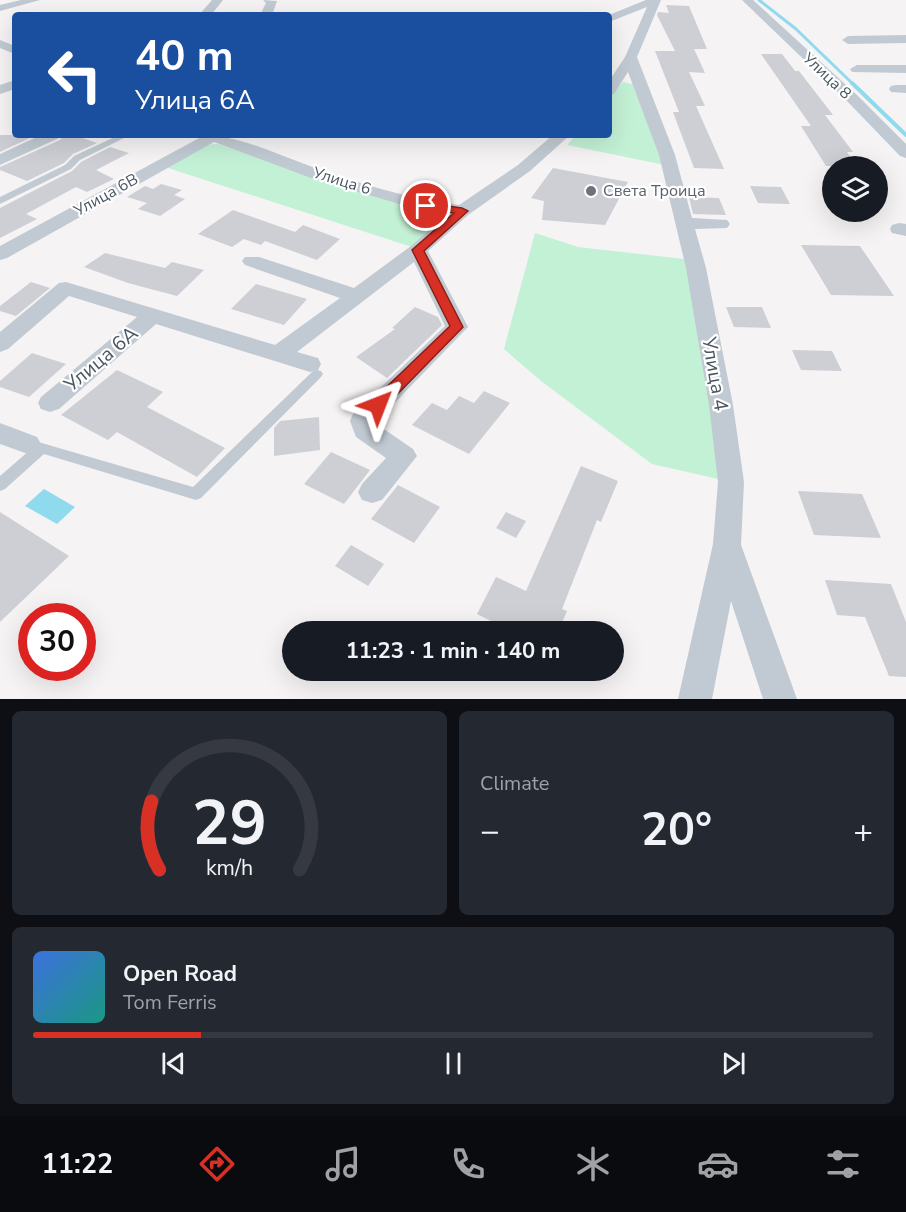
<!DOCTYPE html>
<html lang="en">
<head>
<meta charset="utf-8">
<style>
	body { margin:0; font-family:"Nunito Sans",sans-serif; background:#242831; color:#f1f3f6; height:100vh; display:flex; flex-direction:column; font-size:22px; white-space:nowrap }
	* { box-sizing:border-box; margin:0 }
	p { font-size:20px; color:#9ea1a6 }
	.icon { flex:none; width:33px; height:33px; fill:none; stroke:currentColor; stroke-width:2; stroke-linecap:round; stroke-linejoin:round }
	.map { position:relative; height:699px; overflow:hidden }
	.panel { display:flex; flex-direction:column; gap:12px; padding:12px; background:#0d0f14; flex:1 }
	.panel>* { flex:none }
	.top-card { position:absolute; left:12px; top:12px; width:600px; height:126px; border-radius:6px; box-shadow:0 6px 24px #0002; background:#1a4fa0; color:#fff; overflow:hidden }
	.controls { position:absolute; left:822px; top:156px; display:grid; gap:12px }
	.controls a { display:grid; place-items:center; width:66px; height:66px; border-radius:50%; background:#171b24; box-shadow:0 6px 24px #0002; font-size:30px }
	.speed { position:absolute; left:18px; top:603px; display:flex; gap:12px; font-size:30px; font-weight:700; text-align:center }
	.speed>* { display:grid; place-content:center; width:78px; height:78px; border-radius:50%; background:#171b24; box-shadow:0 6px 24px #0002; line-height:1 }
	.speed .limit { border:9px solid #d22; background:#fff; color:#111 }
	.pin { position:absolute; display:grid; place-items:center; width:51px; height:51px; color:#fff; margin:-26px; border:3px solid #fff; border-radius:50%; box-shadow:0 2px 6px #0007 }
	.me { position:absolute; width:66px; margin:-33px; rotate:45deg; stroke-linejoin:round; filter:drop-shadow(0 0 4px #0008) }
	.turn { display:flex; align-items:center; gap:21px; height:126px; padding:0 24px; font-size:27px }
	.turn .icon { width:78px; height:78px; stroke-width:2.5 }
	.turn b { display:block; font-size:42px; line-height:51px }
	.big { font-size:45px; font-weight:700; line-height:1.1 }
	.panel .tile { flex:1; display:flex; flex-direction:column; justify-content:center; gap:9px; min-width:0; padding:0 21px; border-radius:9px; background:#242831 }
	.panel .dial { align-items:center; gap:0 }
	.dial svg { height:156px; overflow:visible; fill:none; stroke:#363941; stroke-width:7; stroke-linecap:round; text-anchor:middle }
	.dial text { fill:#f1f3f6; stroke:none }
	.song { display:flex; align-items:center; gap:18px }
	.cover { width:72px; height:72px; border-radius:9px; background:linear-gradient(135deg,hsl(220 70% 55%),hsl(170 70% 35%)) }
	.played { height:6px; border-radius:3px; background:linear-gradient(90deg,#d93025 20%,#363941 20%) }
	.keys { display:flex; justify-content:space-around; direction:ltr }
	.heat { display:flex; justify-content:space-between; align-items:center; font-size:33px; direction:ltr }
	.panel .tiles { flex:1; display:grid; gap:12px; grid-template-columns:1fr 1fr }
	.tile:last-child { grid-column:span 2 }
	.trip { position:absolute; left:282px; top:621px; width:342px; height:60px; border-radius:30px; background:#171b24; box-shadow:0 6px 24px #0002; font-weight:700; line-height:60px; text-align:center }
	.dock { display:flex; height:96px; justify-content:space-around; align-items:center; background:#090b0e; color:#9ea1a6 }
	.dock .icon { width:42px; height:42px }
	.dock .selected { color:#d93025 }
	.dock b { font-size:27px; color:#f1f3f6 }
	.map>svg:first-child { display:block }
</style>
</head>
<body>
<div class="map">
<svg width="906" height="699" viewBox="0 0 906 699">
	<rect width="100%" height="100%" fill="#f5f3f3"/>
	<!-- green -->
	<path fill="#c3f1d5" d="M623,82L637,85L665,165L567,145L576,135H609V98Z
		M218,144L420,210L450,216L415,248L165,167L204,145Z
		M535,233L578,247L693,260L727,481L652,464L541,381L504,349Z"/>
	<!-- water -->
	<path fill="#90daee" d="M44,489L75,507L57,524L25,506Z"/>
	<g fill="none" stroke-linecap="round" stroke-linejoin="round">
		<!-- stream-far1 -->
		<path stroke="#90daee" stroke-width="3" d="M759,0L796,29L854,85"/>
		<!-- stream -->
		<path stroke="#90daee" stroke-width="4" d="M852,83L906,135"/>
	</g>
	<!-- building -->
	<path fill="#cdcfd5" d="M666,5L689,6L707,49H694L705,73L689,72L705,106H696L724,169L694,168L673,112H679L655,51H675L657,15L658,12L669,13Z
		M761,54H782L795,71H799L833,115H825L853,152H847L856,166H826L801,126H811Z
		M0,135H36L0,152Z
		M64,135H74L97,143L73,154L64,163L27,181L0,170V167L60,140Z
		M110,147L129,153L96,170L114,179L87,192L76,187L26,214L37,219L0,238V208L72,171L81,162Z
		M553,168L628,182L605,225L542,220L544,201L531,198Z
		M161,184L182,190L174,195L185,199L160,216L138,209L147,203L127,197L145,186L153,189Z
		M750,186L781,187L790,204L758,203Z
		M689,197L719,198L726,215L693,214Z
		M233,210L295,232L303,225L340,239L317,260L265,241L261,245L244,239L232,247L198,234Z
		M801,245L860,246L894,296L831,295Z
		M105,253L165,268L172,262L204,270L177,296L128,283L84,267Z
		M31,282L50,288L16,316L0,311V306Z
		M256,284L307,299L284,325L231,309Z
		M415,307L438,317L442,325L387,378L356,357L395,329L392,328Z
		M726,307H762L771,328L734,327Z
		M792,350L832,351L842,371L801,370Z
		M32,353L66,364L29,397L0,387V381Z
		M117,370L163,392L147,407L225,448L197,477L117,432L108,440L61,415Z
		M484,391L510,403L469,454L412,425L432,403L447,410L459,396L474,403Z
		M319,417L320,450L274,456V428L280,421Z
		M331,452L370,470L344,504L304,484Z
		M581,466L618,481L601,522L597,520L562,609L567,611L558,632H513L477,614L496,577L526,591Z
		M398,485L440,507L414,543L371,519Z
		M798,491L862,494L881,538L814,535Z
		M0,512L69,556L0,622Z
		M506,512L526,521L516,538L496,528Z
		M351,545L384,564L368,586L335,566Z
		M825,580L891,584L906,622V677L889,676L865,617L837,615Z"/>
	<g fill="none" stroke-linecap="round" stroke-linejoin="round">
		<!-- service -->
		<path fill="#c1cad2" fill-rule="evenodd" d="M119,135H130L80,160L71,169L0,204V197L65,165L74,156Z
			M317,370L321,371L323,374L321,377L201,498L196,500L44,454L5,489L0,491V476L30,450L23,448L21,444L23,440L28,439L193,487L313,371Z"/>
		<!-- minor -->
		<path fill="#c1cad2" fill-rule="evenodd" d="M21,0H40L0,11V5Z
			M212,0H223L211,15H199Z
			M263,0L277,1L272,15H260L266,3Z
			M646,0H661L637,57L675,155L692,218L727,220L730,224L727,228L695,229L706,268L733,405L744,482L741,545L797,699H763L731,601L712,699H678L713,544L718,482L709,405L686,268L659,155L628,72L614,94L609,95V81L625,57L647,7L609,22V15Z
			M742,0H753L857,95L906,144V158L900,156L847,101Z
			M906,35V43L848,44L842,40L848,36Z
			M0,40L15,46V54L0,48Z
			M857,65H906V73L852,72L850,69Z
			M15,80V89L0,94V85Z
			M896,85H906V93L891,92L889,89L891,86Z
			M41,135H62L59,138L0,165V154Z
			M200,135C240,135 278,155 315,168C361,184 410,199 459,205L518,165L553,135H570L530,171L468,215L428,251L468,327L375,423L413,449L417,456L382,500L372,503L362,500L358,492L362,484L386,458L356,437L350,421L353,414L445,326L414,262L297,352L318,358L321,364L318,370L310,372L156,324L59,409L50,412L41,409L38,403L41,397L137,317L69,296L8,349L0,352V332L59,283L66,282L275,345L340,298L245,265L242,261L245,257H259L354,288L411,246L448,214L420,210L311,178L214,142L7,258L0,260V246L201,137Z
			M899,223L906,224V236L892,233L890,229L892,225Z
			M0,423L37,437L41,444L37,451L28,454L0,444Z"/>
	</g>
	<!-- route -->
	<path fill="#d93025" stroke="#8d1f18" stroke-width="1.5" d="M426,203L462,208L468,211L424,251L463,327L383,409H372L370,405L372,401L450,326L412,250L454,213L422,208L420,206Z"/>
	<!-- markers -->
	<circle fill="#6b7280" stroke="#fff" stroke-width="2" cx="591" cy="191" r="6"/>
	<g text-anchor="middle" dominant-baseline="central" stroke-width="4.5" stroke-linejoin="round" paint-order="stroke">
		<!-- far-street labels -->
		<g font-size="16" fill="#4a5661" stroke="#fff">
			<text transform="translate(827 76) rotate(43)">Улица 8</text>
			<text transform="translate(342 181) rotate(17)">Улица 6</text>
			<text transform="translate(106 195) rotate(-29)">Улица 6B</text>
		</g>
		<!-- far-worship labels -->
		<g font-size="16" fill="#5b616d" stroke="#fff" text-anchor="start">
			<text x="603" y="191">Света Троица</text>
		</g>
		<!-- street labels -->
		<g font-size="20" fill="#4a5661" stroke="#fff">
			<text transform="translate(101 359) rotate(-40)">Улица 6A</text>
			<text transform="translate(715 374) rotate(80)">Улица 4</text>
		</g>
	</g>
</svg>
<div class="controls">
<a><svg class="icon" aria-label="layers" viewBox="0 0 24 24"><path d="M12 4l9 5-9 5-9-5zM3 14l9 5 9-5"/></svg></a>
</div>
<div class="speed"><div class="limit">30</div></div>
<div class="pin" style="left:426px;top:206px;background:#d93025"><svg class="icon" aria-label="arrive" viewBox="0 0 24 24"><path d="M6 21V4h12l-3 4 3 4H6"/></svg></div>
<svg class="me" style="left:378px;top:405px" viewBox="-20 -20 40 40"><path d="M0-17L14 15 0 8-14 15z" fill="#d93025" stroke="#fff" stroke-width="4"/></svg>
<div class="trip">11:23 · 1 min · 140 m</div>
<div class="top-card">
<div class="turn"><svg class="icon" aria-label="left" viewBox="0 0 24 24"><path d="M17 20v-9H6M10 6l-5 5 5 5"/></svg><div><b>40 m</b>Улица 6A</div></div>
</div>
</div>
<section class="panel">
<div class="tiles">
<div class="tile dial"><svg viewBox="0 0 100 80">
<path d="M14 69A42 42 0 1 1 86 69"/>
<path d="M14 69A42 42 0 0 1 10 34" stroke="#d93025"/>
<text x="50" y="56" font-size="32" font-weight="700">29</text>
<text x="50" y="72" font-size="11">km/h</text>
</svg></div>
<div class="tile"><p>Climate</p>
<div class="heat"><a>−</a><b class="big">20°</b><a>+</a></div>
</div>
<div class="tile">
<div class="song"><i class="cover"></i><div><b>Open Road</b><p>Tom Ferris</p></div></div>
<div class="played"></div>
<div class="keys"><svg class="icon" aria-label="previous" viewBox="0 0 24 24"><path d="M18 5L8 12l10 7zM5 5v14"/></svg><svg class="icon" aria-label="pause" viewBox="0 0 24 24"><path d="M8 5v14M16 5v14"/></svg><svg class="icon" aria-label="next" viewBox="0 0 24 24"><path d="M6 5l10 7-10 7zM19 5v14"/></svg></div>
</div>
</div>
</section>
<nav class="dock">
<b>11:22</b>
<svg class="icon selected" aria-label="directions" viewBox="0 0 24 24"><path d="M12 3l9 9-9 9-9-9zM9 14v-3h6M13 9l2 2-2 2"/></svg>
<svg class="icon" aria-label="music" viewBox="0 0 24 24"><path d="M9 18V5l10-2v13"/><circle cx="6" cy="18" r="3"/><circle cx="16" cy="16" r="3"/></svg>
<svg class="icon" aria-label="phone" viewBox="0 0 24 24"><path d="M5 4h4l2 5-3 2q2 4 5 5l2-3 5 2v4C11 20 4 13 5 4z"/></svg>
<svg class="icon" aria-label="climate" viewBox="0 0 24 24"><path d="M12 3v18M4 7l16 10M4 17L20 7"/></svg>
<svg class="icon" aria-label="car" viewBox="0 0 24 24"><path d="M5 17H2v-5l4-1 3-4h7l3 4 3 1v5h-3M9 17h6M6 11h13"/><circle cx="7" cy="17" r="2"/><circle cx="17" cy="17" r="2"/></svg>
<svg class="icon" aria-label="filters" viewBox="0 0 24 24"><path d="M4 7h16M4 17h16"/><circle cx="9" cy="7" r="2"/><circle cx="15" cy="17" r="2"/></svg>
</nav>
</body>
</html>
